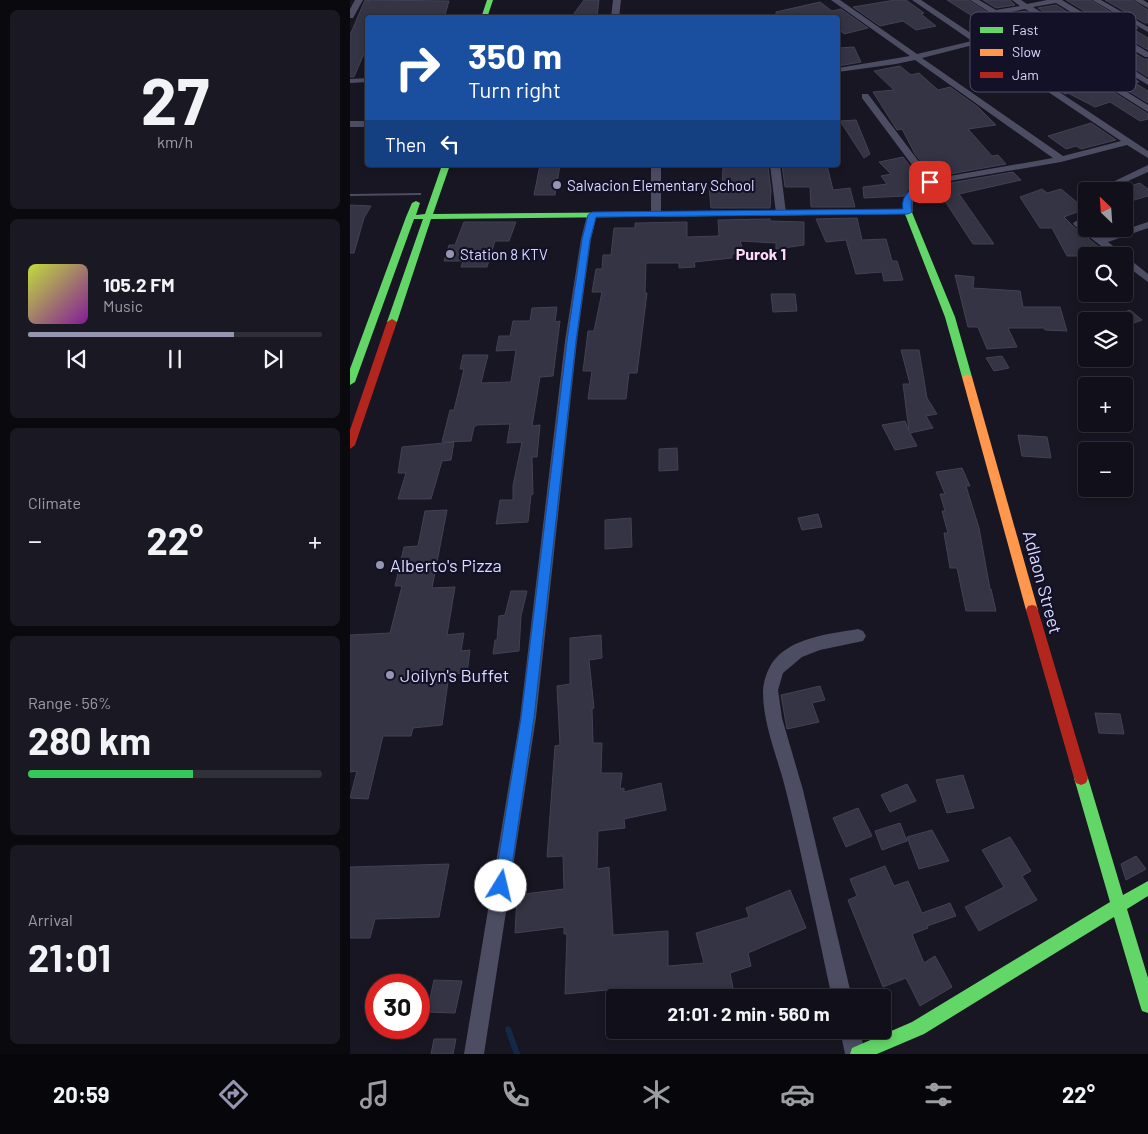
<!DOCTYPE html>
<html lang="en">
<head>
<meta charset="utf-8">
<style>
	body { margin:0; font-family:Barlow,sans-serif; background:#1a1923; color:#f1f3f6; height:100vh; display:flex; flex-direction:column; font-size:19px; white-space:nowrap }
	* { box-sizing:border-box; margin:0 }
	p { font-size:16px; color:#9c9da2 }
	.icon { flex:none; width:28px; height:28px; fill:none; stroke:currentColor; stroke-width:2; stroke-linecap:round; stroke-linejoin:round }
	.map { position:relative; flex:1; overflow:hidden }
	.side { display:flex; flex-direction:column; gap:10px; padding:10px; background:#09090e; width:350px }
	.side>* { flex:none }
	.top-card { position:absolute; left:15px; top:15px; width:475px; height:152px; border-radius:5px; box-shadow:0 2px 8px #0003,0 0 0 1px #303039; background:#1a4fa0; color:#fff; overflow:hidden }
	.needle { width:32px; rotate:335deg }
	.controls { position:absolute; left:728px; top:182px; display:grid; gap:10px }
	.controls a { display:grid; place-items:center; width:55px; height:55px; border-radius:5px; background:#11101a; box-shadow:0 2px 8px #0003,0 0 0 1px #303039; font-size:25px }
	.speed { position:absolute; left:15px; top:974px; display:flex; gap:10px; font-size:25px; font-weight:700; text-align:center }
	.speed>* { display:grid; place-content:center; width:65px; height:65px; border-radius:50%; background:#11101a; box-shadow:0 2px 8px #0003,0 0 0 1px #303039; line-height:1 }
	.speed .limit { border:8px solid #d22; background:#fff; color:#111 }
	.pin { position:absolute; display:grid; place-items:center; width:42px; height:42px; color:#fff; margin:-21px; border-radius:10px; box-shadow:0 2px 8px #0006 }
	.me { position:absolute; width:55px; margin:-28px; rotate:9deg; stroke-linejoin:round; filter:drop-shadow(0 0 4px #0008) }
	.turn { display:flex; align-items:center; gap:18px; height:105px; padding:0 20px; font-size:22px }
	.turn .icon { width:65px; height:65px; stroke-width:2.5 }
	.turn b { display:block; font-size:35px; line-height:42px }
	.then { display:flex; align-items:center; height:48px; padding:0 20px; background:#0003; gap:10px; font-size:19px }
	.big { font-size:38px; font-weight:700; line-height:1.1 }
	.side .widget { flex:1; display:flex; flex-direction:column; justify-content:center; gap:8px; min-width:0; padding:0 18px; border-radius:8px; background:#1a1923 }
	.side .dial { align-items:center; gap:0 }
	.dial b { font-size:65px; line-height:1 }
	.song { display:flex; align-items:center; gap:15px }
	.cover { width:60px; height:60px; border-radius:8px; background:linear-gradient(135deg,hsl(70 70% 55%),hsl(290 70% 35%)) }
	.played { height:5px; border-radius:2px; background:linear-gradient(90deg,#9695b1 70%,#303039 70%) }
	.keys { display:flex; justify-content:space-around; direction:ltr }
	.heat { display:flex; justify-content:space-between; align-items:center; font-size:28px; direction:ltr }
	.charge { height:8px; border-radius:4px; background:linear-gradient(90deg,#34c759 56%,#303039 0) }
	.trip { position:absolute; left:256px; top:989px; width:285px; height:50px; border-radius:5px; background:#11101a; box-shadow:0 2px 8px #0003,0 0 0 1px #303039; font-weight:700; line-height:50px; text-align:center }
	.menu { display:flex; height:80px; justify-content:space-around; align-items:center; background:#07060a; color:#9c9da2 }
	.menu .icon { width:35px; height:35px }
	.menu .selected { color:#9695b1 }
	.menu b { font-size:22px; color:#f1f3f6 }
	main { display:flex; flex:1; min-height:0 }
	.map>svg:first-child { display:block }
</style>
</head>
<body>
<main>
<section class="side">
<div class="widget dial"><b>27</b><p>km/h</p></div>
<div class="widget">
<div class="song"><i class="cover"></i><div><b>105.2 FM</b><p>Music</p></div></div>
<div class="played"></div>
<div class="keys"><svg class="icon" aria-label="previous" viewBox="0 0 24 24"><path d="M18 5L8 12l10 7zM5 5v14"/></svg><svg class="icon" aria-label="pause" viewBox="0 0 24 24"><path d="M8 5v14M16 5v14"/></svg><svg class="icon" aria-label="next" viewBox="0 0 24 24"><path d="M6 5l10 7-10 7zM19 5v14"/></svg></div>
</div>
<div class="widget"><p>Climate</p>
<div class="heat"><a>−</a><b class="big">22°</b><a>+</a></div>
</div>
<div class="widget"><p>Range · 56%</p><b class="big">280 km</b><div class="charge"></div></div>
<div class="widget"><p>Arrival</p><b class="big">21:01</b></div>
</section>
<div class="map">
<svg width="798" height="1054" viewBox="0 0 798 1054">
	<rect width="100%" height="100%" fill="#171622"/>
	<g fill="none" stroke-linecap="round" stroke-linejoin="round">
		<!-- stream -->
		<path stroke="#122948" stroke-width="6" d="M158,1029L167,1054"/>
	</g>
	<!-- building -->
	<path fill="#353444" stroke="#434155" d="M15,0H18V2L19,0L99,1L94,18H18V44L4,77H0V35Z
		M234,0H249L247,17L223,15Z
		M545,0H556L574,13L571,14L586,26L566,30L553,21L530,26L503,7Z
		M597,0H618L798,114V119L790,121L760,102L745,107L718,93L715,94L623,32L641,28Z
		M633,0H660L665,5L646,8Z
		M716,0H740L788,28L783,29L798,38V50Z
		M755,0H782L798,10V23H795Z
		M470,2L482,11L491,9L518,28L494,34L488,28V18H426V12Z
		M706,5L794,59H798V77L688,8Z
		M675,11L789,82L785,83L798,91V103L656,15Z
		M504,47L511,62L488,66V48Z
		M550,66L561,75L569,73L588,90L600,87L628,107L646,125L618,129L642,156L648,155L656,164L583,177L565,154L552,129L547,130L523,92L544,90L524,71Z
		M506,120L520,154L514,158L490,121Z
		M741,123L766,140L731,149L726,146L716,149L698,136Z
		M553,157L571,180L559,188L554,196L514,198L513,187L537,184L531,176L541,174L529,162Z
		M190,165H210L205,195H184Z
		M432,165H477L483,190L500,188L505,207H461L460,187H435Z
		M418,167L421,190L420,208H361L359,187H372L373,168Z
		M663,172L671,180L609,194L644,244H623L593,198L579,200L575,194L569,195L583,186Z
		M790,183L798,189V196L774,203V188Z
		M692,189L697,193L711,189L735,209L714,217L723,226L760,256H717L702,228H690L670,197Z
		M0,205L21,206L14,218L4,253H0Z
		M507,218L512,240L536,239L542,261H547L553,280L534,281L532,272L506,274L496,240L476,242L466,219Z
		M420,219V221L454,222V245L426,249V243L390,241L394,253L382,254V258L344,262L345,267L329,268V263H296L295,293H297L287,373H279L276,399H238L242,371H233L238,331H244L252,292H242L246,269H252L253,255H261L264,228H285V223L337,222V237L369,236L368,220Z
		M114,222H166L159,241H145L137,267H111L113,261H94L99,245H105Z
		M605,275L624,277L623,288L670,291L673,307H710L717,331L695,330L694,328H658L667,347L637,349L628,327H618Z
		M421,294H445L447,311L423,312Z
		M207,307L205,322L210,321L203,376L190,377L182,426L190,425L187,457H182L183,494L181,495L178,522L146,524L150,500H163V486L172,442L157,443L160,424L127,425L124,427L121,441L92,442L100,410H104L114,369H110L113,355H138L131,383L161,382L166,350L146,351L149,336H160L163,321H180L182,308Z
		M780,310L792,320L776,326L774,321H770L764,316Z
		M551,350H569L577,398L587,414L576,416L583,428L560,433L567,446L545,450L532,425L555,421L559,431L553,384H560Z
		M652,356L659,368L644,371L636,358Z
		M668,435L697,437L701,458L672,456Z
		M104,442L101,460L92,461L81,499H48L56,473H48L52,447Z
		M327,448L328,470L309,471V449Z
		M612,468L620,486H616L629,528L640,589H641L646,611H616L607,568H600L594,533H598L592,511H595L590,494H595L586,472Z
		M97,510L82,588L105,587L97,635L114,633L111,651L120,650L117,673L99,674L92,725L63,728L61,736H33L18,799L0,798L7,771L0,772V635L40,633L52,586H45L54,547L68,546L75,511Z
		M468,514L472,527L452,530L448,518Z
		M281,518L282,547L255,549V520Z
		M161,591H177L171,616L169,651L143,654L145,640H147L149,616L155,615Z
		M251,635L252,658L239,660L244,708L242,709L243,743H252L251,773H272L270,789L274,788V792L311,783L316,810L274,819L275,828L248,831L247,869L259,867L263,935L318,931V966L354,963L346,933L399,917L396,908L440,890L456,928L398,953L401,966L380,973L385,998H277L278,988L215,994L217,934H214V927L165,933L167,895L214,889L213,856L197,857L205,746L210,745L207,686L220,684V638Z
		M470,686L475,700L462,703L469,722L437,729L431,695Z
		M745,713L770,714L774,734L749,733Z
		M613,775L624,808L597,813L586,780Z
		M557,784L566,801L540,812L531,795Z
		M508,808L522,836L496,847L483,818Z
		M550,823L557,841L532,850L525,831Z
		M582,830L599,861L569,869L557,837Z
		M660,837L681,871L672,876L687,900L629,931L615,907L654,887L632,850Z
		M786,856L796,869L776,880L771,864Z
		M99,864L89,917L25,919L20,938H0V867Z
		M535,866L544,886L558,881L572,913L600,903L606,916L577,926L578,928L562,934L574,963L585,956L602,987L570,1006L556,978L533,987L498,900L507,896L500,879Z
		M84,980L112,981L105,1013L77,1012Z
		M84,1039H106L103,1054H81Z"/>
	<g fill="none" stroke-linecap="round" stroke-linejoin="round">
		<!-- lane -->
		<path fill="#4c4c63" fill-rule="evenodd" d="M69,193H71V195L0,196V194Z"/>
		<!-- street -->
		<path fill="#4c4c63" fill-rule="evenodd" d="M5,0H13L3,18H0V9Z
			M263,0H271L269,18H261Z
			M481,0H490L567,54L622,41L562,0H571L798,151V158L777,145L711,162L582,184C569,190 561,196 563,212L558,215L555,214C548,198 561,187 574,181L512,98V94H518L582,179L703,158L565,60L546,64L488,72V68L560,56ZM627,44L771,141L713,156L572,58Z
			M620,0H629L646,10L670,6L662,0H671L677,4L697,0H712L798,52V57H795L706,3L683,7L798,79V85L675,9L651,14L798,105V112Z
			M742,0H751L798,27V32Z
			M784,0H793L798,3V8Z
			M18,78V82L0,83V79Z
			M0,121H18V127H0Z
			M301,165H311V214L306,217L301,214Z
			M420,165H430L436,213L431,216L426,213Z
			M798,165V172L756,191H744Z
			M242,212L247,215L241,239L227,341L186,718L134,1054H114L170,718L215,341L231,239L237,215Z
			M728,220L736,225V229H742L752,237L798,222V228L758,242L798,274V282L774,264V256H764L724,225L723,223Z
			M508,629L513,631L516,636L513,641L470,650L452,657L433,673L428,690L432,718L453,790L502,998H482C467,929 453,859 436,791C428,758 413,725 413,692C413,682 417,671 422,663C440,637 480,634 508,629Z
			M490,1030H510L515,1054H495Z"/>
		<!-- fast -->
		<path fill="#63d668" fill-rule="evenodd" d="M137,0H143L137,18H131Z
			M92,165H100L83,214L561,210L605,317L622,377L617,380L612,377L595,317L555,214L81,219L47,322L42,325L37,322L73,219H64L5,382L0,385V369L56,217L62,203L66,201L70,203L66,215L75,214Z
			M731,771L736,773L738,778L773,895L798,881V896L777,909L798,978V1013L792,1011L790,1005L764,917L574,1034L527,1054H500L502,1048L562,1022L760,902L724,778L726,773Z"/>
		<!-- slow -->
		<path fill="#ff974d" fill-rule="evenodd" d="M617,374L622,377L688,610L686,614L682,615L678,614L676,610L612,377Z"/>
		<!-- jam -->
		<path fill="#b3261e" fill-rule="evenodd" d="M42,319L47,322L5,445L0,449V430L37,322Z
			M682,605L686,606L688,610L738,778L736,783L731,785L726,783L724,778L676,610L678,606Z"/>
	</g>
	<!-- route -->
	<path fill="#1a73e8" stroke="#114b97" d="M577,180L584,182C573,192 557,193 562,212L558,214L246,217L240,240L226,341L184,718L159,886L156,891L151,894L146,891L144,886L171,718L217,341L232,240L238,215L242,212L553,209C550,193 566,186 577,180Z"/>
	<!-- markers -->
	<g fill="#9695b1" stroke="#131127" stroke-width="2">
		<circle cx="207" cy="185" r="5"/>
		<circle cx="100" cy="254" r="5"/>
		<circle cx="30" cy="565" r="5"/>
		<circle cx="40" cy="675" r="5"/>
	</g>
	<g text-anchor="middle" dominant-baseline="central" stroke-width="4.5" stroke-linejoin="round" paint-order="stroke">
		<!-- far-poi labels -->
		<g font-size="15" fill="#dad9fe" stroke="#131127" text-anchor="start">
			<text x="217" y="185">Salvacion Elementary School</text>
			<text x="110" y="254">Station 8 KTV</text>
		</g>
		<!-- far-neighbourhood labels -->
		<g font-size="16" font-weight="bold" fill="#fedbf3" stroke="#131127">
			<text x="411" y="253">Purok 1</text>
		</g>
		<!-- poi labels -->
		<g font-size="18" fill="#dad9fe" stroke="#131127" text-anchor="start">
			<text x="40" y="565">Alberto's Pizza</text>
			<text x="50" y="675">Joilyn's Buffet</text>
		</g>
		<!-- street labels -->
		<g font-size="18" fill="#dad9fe" stroke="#131127">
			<text transform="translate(693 582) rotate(75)">Adlaon Street</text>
		</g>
	</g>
	<!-- legend -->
	<rect x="620" y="12" width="166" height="80" rx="8" fill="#131127" stroke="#4f4d68" stroke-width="1"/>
	<rect x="630" y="27" width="23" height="6" fill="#63d668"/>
	<rect x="630" y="49" width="23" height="7" fill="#ff974d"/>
	<rect x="630" y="72" width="23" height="6" fill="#b3261e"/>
	<g font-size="14" fill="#dad9fe">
		<text x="662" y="35">Fast</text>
		<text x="662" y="57">Slow</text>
		<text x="662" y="80">Jam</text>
	</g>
</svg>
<div class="controls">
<a><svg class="needle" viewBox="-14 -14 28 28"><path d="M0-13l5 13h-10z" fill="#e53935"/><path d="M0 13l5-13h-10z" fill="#9c9da2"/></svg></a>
<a><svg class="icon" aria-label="search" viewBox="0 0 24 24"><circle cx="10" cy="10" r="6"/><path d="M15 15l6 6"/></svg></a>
<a><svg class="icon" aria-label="layers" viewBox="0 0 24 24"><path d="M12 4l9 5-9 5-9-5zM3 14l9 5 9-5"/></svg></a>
<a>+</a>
<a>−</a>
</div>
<div class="speed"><div class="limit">30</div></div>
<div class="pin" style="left:580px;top:182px;background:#d93025"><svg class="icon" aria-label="arrive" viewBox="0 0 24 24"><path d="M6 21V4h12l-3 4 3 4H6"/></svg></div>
<svg class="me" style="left:151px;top:886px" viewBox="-20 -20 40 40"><circle r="19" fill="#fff"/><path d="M0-13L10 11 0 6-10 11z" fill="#1a73e8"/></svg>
<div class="trip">21:01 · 2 min · 560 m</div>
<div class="top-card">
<div class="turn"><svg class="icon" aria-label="right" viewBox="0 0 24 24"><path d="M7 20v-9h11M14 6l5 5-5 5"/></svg><div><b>350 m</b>Turn right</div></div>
<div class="then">Then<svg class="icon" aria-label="left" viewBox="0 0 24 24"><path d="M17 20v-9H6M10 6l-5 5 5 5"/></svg></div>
</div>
</div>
</main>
<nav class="menu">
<b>20:59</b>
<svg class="icon selected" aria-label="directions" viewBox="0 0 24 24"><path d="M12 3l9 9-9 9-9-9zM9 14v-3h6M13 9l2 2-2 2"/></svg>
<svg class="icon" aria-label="music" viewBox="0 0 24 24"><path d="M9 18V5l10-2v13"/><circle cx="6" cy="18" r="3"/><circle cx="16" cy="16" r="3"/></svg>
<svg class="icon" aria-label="phone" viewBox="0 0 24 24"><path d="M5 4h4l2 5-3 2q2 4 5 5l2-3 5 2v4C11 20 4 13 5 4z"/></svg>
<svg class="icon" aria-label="climate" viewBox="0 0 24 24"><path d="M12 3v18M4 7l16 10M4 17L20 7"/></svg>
<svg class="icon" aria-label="car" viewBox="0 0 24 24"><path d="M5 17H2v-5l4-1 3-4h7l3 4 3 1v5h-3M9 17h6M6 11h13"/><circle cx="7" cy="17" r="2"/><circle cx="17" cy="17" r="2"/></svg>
<svg class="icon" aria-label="filters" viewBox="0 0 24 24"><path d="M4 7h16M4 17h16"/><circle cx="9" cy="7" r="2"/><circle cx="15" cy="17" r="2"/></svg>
<b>22°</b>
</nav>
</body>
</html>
